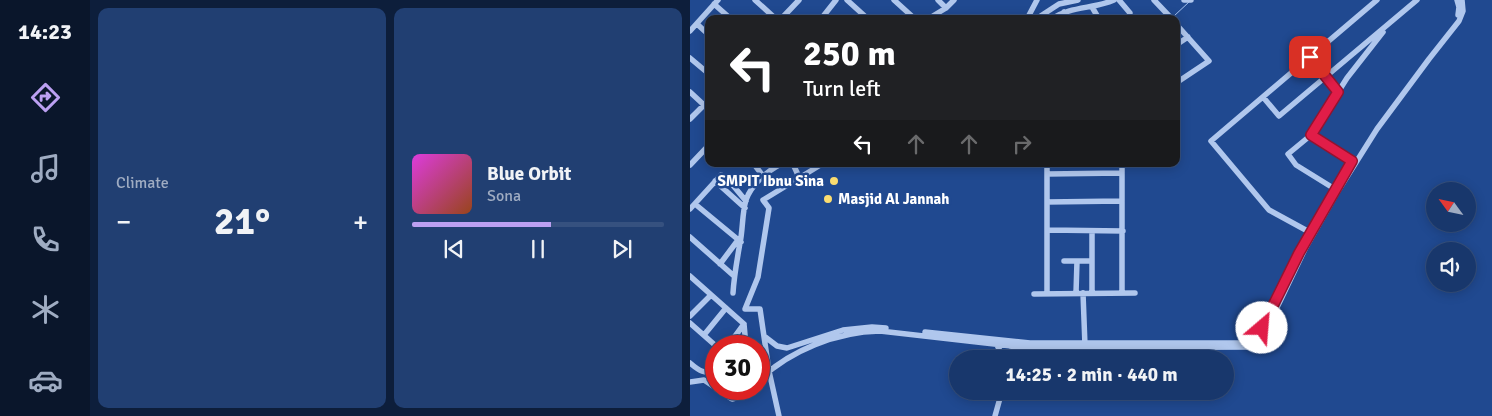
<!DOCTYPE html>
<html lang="en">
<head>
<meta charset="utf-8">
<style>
	body { margin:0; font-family:Signika,sans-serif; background:#213f72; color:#f1f3f6; height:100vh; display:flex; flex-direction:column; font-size:19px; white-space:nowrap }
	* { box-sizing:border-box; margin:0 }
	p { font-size:16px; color:#9facc2 }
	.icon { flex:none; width:28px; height:28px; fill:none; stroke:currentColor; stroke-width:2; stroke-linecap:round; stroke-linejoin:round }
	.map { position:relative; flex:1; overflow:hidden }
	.side { display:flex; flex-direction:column; gap:8px; padding:8px; background:#0d1e3b; width:600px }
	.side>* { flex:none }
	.top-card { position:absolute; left:15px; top:15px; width:475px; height:152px; border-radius:10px; box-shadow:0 2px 12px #0003,0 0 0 1px #36517f; background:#202124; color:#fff; overflow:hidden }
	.needle { width:32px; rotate:303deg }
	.controls { position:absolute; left:736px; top:182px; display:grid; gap:10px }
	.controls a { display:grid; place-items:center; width:50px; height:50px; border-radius:50%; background:#18376c; box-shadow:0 2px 12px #0003,0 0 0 1px #36517f; font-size:25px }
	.speed { position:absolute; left:15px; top:335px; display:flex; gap:10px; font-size:25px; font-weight:700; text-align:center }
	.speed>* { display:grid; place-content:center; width:65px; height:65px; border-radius:50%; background:#18376c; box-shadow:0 2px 12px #0003,0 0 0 1px #36517f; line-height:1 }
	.speed .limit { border:8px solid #d22; background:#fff; color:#111 }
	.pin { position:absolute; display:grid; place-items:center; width:42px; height:42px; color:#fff; margin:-21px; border-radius:10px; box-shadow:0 2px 8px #0006 }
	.me { position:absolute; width:55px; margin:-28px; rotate:27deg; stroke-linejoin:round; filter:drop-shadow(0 0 4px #0008) }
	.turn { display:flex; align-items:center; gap:18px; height:105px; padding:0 15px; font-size:22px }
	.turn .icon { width:65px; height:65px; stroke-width:2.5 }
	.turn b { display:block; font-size:35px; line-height:42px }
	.lanes { display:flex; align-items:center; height:48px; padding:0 15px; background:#0003; justify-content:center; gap:25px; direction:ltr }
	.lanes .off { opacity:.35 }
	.big { font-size:38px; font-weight:700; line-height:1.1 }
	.side .tile { flex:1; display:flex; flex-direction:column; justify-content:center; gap:8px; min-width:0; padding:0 18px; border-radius:10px; background:#213f72 }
	.song { display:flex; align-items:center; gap:15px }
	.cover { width:60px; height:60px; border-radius:8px; background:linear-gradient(135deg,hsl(300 70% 55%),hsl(20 70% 35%)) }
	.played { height:5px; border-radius:2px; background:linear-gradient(90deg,#bca0f2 55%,#36517f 55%) }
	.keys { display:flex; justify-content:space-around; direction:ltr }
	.heat { display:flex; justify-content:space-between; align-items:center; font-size:28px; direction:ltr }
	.side .tiles { flex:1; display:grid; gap:8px; grid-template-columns:repeat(2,1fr) }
	.trip { position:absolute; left:259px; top:350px; width:285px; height:50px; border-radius:25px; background:#18376c; box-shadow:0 2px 12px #0003,0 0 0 1px #36517f; font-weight:700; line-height:50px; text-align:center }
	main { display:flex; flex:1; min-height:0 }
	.menu { display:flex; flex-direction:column; width:90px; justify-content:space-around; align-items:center; background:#0a162b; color:#9facc2 }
	.menu .icon { width:35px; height:35px }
	.menu .selected { color:#bca0f2 }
	.menu b { font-size:22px; color:#f1f3f6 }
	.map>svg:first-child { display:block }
</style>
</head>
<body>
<main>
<nav class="menu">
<b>14:23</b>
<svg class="icon selected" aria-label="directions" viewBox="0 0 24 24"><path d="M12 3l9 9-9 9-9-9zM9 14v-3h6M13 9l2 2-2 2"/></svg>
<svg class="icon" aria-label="music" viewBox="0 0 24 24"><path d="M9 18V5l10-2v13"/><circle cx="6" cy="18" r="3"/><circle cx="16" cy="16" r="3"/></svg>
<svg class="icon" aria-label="phone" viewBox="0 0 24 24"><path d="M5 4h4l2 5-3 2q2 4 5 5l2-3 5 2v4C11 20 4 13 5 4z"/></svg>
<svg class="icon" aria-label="climate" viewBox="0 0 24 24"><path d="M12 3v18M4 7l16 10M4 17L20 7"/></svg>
<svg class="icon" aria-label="car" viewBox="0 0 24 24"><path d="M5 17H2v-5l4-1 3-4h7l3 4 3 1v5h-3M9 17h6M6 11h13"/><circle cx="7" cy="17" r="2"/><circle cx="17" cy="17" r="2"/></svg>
</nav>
<section class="side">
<div class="tiles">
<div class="tile"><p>Climate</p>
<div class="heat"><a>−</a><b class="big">21°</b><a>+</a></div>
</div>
<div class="tile">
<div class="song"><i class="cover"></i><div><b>Blue Orbit</b><p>Sona</p></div></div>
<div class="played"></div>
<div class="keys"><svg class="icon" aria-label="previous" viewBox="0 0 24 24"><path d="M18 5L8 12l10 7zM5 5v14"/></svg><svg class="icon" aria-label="pause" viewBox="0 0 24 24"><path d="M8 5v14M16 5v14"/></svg><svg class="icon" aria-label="next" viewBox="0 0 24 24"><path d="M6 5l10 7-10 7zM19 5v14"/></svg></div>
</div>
</div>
</section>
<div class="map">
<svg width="802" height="416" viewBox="0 0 802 416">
	<rect width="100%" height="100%" fill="#204990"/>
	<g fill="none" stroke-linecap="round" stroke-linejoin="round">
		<!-- stream -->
		<path stroke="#a4c1ee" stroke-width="1" d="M484,16L499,2"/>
		<!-- minor -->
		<path stroke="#b0c7ed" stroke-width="5.5" d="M65,0L86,19
			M157,0L178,19
			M204,0L225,19
			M248,0L256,8
			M429,0L440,13L438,19
			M464,0L482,19
			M494,0H501
			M767,0L769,7L768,15
			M24,4L41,19
			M402,7L409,19
			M374,12L378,19
			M91,19L109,0
			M131,19L146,0
			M238,19L256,8L264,0
			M337,19L347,0
			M346,19L369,4L388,0
			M362,19C380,6 404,9 424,0
			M7,24L19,35
			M486,24L519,61L486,83
			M0,31L28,0
			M486,45L498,37
			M620,57L648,92
			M0,58L19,74
			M0,92L14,105
			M573,97L589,116L727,0
			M0,119L19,100
			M621,135L657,78L693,32
			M64,164L73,176
			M103,164L109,177
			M0,165L19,145
			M357,174L432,173
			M25,181L55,208
			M648,191L606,165L598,154L621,135L665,163
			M357,202L432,201
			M5,204L51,242
			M0,209L31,175L36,177L56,201
			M357,230L433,231
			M623,234L579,210L521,141L687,0
			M0,237L44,276
			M374,261H402
			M30,264L48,240
			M0,276L54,324L56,346
			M43,293C44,276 47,260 50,243C53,229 52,213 56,200C61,185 77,171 91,164
			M386,293L387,261
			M393,293L395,346
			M402,293V231
			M432,293V164
			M344,294L445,293
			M357,294V164
			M0,316L21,295
			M0,323L26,346
			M235,332L340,343H564L600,271
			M14,335L36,308
			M74,336L87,346L97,348L153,330L182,327L196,328
			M307,345L314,359
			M47,346L43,339L54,324
			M320,359L323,344
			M327,359L338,348
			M0,363C8,370 16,376 26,369
			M69,380C101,350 146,332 190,331L338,348L559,347L566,346L571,341L615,249L648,191L687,129L739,59L769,21L773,11L772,0
			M0,382L14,380L26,388
			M27,389L42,399L49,397L59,389
			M89,416L79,371L70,309H55L68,277L79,208L73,200L132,164
			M305,416L312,391"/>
	</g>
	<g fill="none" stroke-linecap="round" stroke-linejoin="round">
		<defs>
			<path id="route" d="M572,328L609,253L662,161L621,135L648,92L620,57"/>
		</defs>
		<!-- route casing -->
		<use href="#route" stroke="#92132f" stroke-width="12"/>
		<!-- route -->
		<use href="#route" stroke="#e11d48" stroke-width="9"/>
	</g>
	<!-- markers -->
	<g fill="#fbdd70" stroke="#204990" stroke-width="2">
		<circle cx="144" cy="181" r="5"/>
		<circle cx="138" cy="199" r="5"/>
	</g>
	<g text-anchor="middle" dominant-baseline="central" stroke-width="5" stroke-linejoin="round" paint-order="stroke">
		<!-- poi labels -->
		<g font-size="15" font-weight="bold" fill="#fff" stroke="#204990" text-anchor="end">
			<text x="134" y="181">SMPIT Ibnu Sina</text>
			<text x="148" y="199" text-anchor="start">Masjid Al Jannah</text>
		</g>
	</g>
</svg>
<div class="controls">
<a><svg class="needle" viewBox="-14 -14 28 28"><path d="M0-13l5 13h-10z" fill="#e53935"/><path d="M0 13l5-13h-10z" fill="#9facc2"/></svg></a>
<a><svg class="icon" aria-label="sound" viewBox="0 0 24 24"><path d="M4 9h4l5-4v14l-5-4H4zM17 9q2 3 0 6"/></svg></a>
</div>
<div class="speed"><div class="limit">30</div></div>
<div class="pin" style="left:620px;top:57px;background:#d93025"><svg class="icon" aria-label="arrive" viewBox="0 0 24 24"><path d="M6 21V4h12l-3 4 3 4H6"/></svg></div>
<svg class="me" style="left:572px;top:328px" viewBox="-20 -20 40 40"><circle r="19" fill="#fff"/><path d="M0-13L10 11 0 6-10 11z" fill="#e11d48"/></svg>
<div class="trip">14:25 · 2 min · 440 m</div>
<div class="top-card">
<div class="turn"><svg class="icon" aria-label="left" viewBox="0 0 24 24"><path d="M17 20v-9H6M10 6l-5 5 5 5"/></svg><div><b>250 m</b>Turn left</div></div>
<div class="lanes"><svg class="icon" aria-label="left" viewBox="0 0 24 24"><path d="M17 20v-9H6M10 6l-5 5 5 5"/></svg><svg class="icon off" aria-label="ahead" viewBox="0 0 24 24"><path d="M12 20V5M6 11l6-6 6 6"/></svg><svg class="icon off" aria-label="ahead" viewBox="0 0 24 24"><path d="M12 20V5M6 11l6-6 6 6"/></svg><svg class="icon off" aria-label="right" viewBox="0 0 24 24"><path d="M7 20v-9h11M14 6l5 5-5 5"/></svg></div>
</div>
</div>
</main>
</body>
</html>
